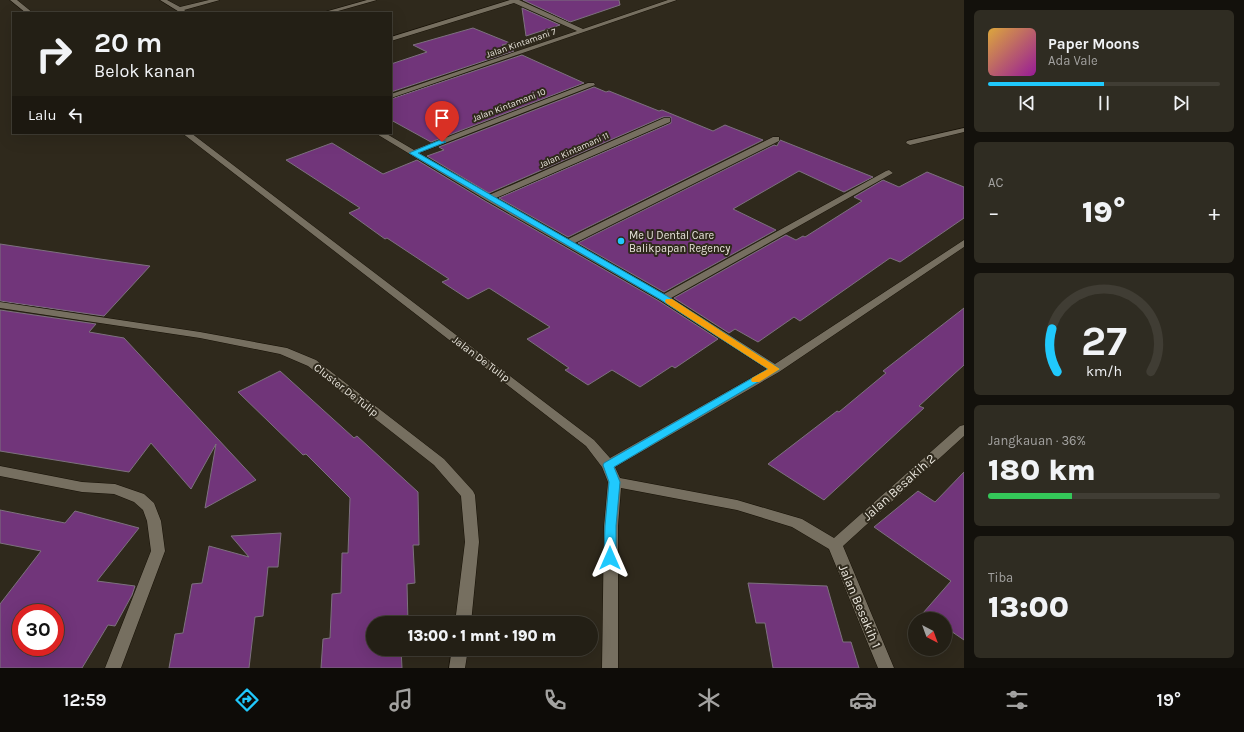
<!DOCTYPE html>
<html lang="id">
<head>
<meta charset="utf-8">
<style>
	body { margin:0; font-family:Karla,sans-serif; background:#2f2c22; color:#f1f3f6; height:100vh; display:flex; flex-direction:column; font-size:15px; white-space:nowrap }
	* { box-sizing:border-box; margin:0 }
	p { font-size:13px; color:#a3a2a0 }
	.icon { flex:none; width:22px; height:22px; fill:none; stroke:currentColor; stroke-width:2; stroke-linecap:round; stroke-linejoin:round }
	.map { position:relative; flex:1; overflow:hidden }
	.panel { display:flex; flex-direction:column; gap:10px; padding:10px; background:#13110c; width:280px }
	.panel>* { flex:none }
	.hud { position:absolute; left:12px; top:12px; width:380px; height:122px; border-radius:0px; box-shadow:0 4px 16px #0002,0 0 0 1px #403d34; background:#231f15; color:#f1f3f6; overflow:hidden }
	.needle { width:26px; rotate:139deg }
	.fabs { position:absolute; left:908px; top:612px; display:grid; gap:8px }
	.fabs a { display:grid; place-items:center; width:44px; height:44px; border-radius:50%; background:#231f15; box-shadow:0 4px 16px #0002,0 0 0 1px #403d34; font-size:20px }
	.speed { position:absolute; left:12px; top:604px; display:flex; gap:8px; font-size:20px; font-weight:700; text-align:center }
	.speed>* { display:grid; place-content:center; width:52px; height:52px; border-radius:50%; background:#231f15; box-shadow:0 4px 16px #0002,0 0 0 1px #403d34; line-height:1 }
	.speed .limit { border:6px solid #d22; background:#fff; color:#111 }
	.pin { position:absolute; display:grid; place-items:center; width:34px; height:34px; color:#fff; margin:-41px -17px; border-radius:50% 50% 50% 0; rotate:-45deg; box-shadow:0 0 4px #0007 }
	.pin .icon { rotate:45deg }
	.me { position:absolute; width:44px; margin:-22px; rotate:0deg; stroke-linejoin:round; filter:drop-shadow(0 0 3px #0008) }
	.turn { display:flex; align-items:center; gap:14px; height:84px; padding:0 16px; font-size:18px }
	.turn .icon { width:52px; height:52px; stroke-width:2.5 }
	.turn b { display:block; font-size:28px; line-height:34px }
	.then { display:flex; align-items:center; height:38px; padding:0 16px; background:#0003; gap:8px; font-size:15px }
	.big { font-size:30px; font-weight:800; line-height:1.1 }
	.panel .widget { flex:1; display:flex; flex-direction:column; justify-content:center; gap:6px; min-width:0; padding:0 14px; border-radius:6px; background:#2f2c22 }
	.panel .dial { align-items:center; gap:0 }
	.dial svg { height:104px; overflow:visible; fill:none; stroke:#403d34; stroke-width:7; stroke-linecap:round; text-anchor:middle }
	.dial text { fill:#f1f3f6; stroke:none }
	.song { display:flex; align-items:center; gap:12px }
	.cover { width:48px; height:48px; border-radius:6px; background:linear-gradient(135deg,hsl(40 70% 55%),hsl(300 70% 35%)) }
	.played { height:4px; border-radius:2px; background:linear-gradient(90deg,#20c9fd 50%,#403d34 50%) }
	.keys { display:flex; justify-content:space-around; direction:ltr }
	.heat { display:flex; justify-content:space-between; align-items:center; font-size:22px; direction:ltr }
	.charge { height:6px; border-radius:3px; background:linear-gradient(90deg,#34c759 36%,#403d34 0) }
	.trip { position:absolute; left:366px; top:616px; width:232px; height:40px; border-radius:20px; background:#231f15; box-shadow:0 4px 16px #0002,0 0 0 1px #403d34; font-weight:800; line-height:40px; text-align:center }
	.tab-bar { display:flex; height:64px; justify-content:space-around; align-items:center; background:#0e0c08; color:#a3a2a0 }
	.tab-bar .icon { width:28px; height:28px }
	.tab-bar .on { color:#20c9fd }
	.tab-bar b { font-size:18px; color:#f1f3f6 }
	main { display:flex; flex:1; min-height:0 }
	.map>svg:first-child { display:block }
</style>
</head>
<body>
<main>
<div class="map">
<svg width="964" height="668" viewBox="0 0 964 668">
	<rect width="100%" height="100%" fill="#2f291c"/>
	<!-- building -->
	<path fill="#71357a" stroke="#7d717e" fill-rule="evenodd" d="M523,0H619L620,5L570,22Z
		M522,8L560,25L526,36Z
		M473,28L510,43L502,45L514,51L391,92V64L427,52L413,45Z
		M522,55L584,83L431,142L391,120V99Z
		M594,87L606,92L609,91L659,111L662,110L713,131L725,125L763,140L568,237L499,198L671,123V117H663L489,193L427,156L444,150L439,147Z
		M780,140L873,177L844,192L799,171L733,209L776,230L664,292L578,243L774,145L777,146Z
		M332,143L383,174L417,160L485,201L659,301L718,339L675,368L672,366L640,387L612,370L588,385L565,370L569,368L527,339L550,327L489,288L468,299L442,282L449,279L387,238L385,239L349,213L360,208L286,160Z
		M927,172L964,187V218L900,262L890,258L800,321L794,317L758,342L735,329L729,333L674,298L786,235L796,240L803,236L805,237L862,201L854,197L883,180L899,187Z
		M0,244L100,259L150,266L104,316L0,301Z
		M964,308V365L919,406L924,408L824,500L768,464L837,411L839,412L886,373L883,371Z
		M0,310L96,324L89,332L124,338L256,480L205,508L216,444L191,489L151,443L129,472L0,451Z
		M280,371L354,438L357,436L418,492L419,545H413L415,583L407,584L408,623H373V649H401L402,668H321L323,639L330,638L332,594L341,593L342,553H348L350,498L306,454L303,455L238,392Z
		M964,472V640L945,627V619H933L923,613L951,581L874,527L918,491L935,502Z
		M0,510L65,523L75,511L139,528L97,581L135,586L132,595L115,626L108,625L82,668H0V604L41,551L0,543ZM21,613H55V647H21Z
		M281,533L278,567H268L263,616L255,617L249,668H169L175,634L183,633L192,584L202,583L209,546L249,557L231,536Z
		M748,583L827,586L843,642H851L859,668H773L765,623H756Z"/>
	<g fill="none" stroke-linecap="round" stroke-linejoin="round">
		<defs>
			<path id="minor" d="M10,0H17L33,13H26Z
				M160,0H167L180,7L209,0H220L184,10L189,13H181Z
				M367,0H377L331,13H321Z
				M510,0H519L583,29L668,0H677L391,98V94L577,31L514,3L391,41V37Z
				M588,83H594L595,85L419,153L489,195L664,118H670V122L496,198L568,239L773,137H779V141L575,243L664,294L886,171L889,170L893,173L671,298L775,364L964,240V247L779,372L615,467L620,478L737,500L802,519L834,538L960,426L964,425V436L843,546L894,668H878L829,549L792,527L737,510L621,488L618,526V668H602L604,526L608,482L602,467L586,446L182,133H191L594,440L610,458L767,369L660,300L486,200L375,133H385L414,150Z
				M964,128V132L910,145L906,143L907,141Z
				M0,302L200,332L287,348L316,360L444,459L473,491L475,495L479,542L471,623H455L465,542L461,496L434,465L308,366L280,354L200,338L0,308Z
				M0,466L82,482L115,484L144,494L154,503L161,521L165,551L121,668H105L151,551L147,521L143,510L134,502L114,494L82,492L0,476Z
				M452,649H468L465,668H449Z"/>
		</defs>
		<!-- minor casing -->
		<use href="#minor" stroke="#171106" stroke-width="1"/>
		<!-- minor -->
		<use href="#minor" fill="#766f60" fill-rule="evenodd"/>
	</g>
	<!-- route -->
	<path fill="#20c9fd" stroke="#1583a4" d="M440,140L446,142L418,153L667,296L780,369L614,467L620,482L616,526V558L615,561L610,562L606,561L604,558L605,526L609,482L603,465L604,463L768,369L661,300L409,153Z"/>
	<!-- slow -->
	<path fill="#f59e0b" d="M666,299H672L780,369L759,382H752L751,380L752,378L768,369L666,303L665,301Z"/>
	<!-- markers -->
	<circle fill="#20c9fd" stroke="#2f291c" stroke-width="1.5" cx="621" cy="241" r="4"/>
	<g text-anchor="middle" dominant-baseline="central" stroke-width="4" stroke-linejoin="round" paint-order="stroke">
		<!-- far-street labels -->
		<g font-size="9" fill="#e9e5dc" stroke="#2f291c">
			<text transform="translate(521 43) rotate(-19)">Jalan Kintamani 7</text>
			<text transform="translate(509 105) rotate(-21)">Jalan Kintamani 10</text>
			<text transform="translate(574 150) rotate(-24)">Jalan Kintamani 11</text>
		</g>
		<!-- poi labels -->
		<g font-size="11" fill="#e9e5dc" stroke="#2f291c" text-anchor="start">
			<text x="629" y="235">Me U Dental Care<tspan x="629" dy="13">Balikpapan Regency</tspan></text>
		</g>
		<!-- street labels -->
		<g font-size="11" fill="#e9e5dc" stroke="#2f291c">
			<text transform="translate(481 359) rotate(37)">Jalan De Tulip</text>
			<text transform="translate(346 390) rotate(38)">Cluster De Tulip</text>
		</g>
		<!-- near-street labels -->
		<g font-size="13" fill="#e9e5dc" stroke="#2f291c">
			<text transform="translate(899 487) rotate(-42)">Jalan Besakih 2</text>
			<text transform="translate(860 606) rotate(67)">Jalan Besakih 1</text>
		</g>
	</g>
</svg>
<div class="fabs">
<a><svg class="needle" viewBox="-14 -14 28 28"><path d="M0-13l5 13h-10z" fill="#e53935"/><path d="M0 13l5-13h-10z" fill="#a3a2a0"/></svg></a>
</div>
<div class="speed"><div class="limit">30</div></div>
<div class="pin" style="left:442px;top:142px;background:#d93025"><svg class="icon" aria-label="arrive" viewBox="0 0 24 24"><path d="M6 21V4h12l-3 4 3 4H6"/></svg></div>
<svg class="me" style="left:610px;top:558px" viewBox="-20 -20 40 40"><path d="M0-17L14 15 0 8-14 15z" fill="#20c9fd" stroke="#fff" stroke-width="4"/></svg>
<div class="trip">13:00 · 1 mnt · 190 m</div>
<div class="hud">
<div class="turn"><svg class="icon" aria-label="right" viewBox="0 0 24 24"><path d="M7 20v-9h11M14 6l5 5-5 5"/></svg><div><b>20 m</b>Belok kanan</div></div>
<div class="then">Lalu<svg class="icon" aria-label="left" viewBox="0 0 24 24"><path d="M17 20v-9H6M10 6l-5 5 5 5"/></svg></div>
</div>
</div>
<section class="panel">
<div class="widget">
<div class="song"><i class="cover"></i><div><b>Paper Moons</b><p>Ada Vale</p></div></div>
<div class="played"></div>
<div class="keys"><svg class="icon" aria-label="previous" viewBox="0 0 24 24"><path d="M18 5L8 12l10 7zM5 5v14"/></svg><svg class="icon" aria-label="pause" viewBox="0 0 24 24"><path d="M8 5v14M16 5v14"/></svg><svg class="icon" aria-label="next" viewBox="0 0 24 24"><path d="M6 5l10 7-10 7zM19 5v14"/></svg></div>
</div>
<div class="widget"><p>AC</p>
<div class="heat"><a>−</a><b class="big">19°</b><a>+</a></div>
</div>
<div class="widget dial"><svg viewBox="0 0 100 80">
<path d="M14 69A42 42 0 1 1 86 69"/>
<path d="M14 69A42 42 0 0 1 10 36" stroke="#20c9fd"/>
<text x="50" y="56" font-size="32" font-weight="700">27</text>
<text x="50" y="72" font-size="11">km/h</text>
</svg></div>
<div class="widget"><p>Jangkauan · 36%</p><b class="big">180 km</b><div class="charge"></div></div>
<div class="widget"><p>Tiba</p><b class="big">13:00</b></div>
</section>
</main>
<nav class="tab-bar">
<b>12:59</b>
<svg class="icon on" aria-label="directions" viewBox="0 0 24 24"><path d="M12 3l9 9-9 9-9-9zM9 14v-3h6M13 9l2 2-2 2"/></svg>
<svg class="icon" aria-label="music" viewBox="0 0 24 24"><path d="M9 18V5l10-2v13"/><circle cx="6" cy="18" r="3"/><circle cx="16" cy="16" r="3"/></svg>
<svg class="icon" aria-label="phone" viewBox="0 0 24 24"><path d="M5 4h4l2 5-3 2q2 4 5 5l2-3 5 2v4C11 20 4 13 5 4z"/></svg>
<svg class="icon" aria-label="climate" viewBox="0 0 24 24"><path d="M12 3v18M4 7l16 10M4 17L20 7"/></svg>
<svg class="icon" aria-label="car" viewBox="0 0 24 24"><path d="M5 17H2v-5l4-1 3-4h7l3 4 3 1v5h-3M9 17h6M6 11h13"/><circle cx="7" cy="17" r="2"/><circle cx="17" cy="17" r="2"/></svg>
<svg class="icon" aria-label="filters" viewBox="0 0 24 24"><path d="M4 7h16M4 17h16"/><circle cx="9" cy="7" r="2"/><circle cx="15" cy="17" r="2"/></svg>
<b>19°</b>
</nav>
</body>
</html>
